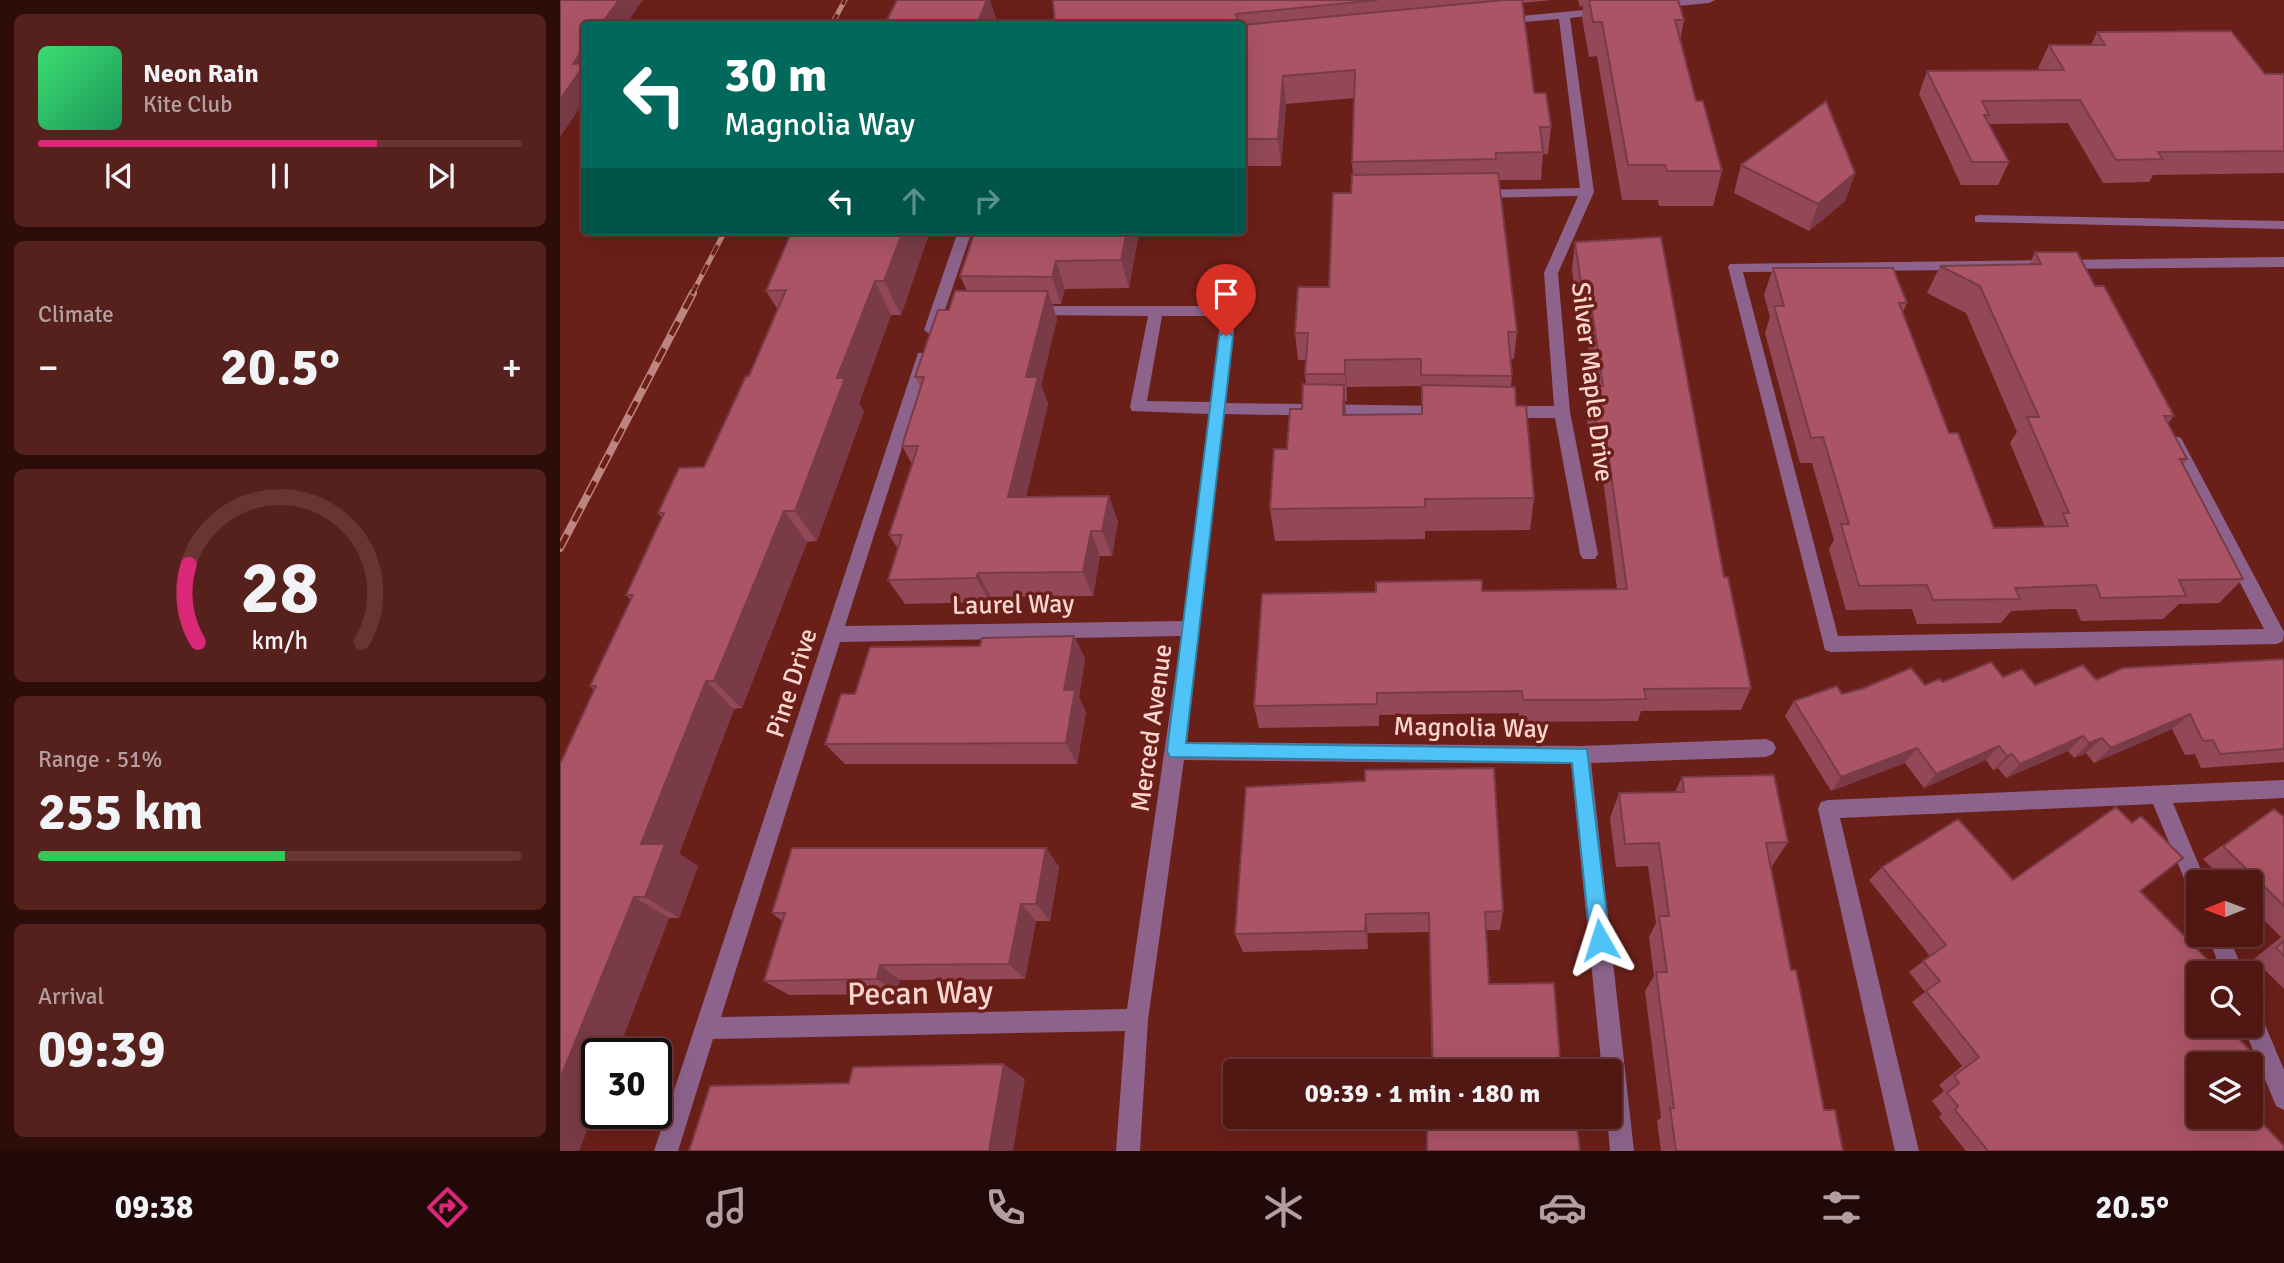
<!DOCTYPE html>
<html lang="en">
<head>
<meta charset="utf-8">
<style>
	body { margin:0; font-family:Signika,sans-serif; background:#56201c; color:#f1f3f6; height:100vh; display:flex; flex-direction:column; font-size:26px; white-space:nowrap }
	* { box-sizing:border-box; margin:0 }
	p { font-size:23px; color:#b49fa0 }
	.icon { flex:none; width:38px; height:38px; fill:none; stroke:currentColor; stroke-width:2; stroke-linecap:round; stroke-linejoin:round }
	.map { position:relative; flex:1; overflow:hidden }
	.details { display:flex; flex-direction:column; gap:14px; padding:14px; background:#2c0d0a; width:560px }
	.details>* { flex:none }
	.guide { position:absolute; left:21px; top:21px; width:665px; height:214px; border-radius:7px; box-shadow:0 7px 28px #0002,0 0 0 2px #673633; background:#00695c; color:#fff; overflow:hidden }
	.needle { width:46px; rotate:269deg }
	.buttons { position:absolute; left:1626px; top:870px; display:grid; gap:14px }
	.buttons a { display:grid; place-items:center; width:77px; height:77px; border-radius:7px; background:#501713; box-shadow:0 7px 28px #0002,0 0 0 2px #673633; font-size:35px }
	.speed { position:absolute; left:21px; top:1038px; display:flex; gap:14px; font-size:35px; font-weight:700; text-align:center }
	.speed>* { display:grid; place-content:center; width:91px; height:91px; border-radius:50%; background:#501713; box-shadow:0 7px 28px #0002,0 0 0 2px #673633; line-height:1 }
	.speed .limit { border:4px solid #111; border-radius:10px; background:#fff; color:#111 }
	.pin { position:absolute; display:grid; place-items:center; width:60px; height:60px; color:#fff; margin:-72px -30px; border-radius:50% 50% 50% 0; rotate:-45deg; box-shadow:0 0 7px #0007 }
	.pin .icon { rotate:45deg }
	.me { position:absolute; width:77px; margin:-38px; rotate:354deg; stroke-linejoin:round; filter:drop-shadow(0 0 5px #0008) }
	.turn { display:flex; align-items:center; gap:24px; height:147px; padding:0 28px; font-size:32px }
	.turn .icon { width:91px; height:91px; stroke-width:2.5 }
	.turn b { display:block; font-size:49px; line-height:60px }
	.lanes { display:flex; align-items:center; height:66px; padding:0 28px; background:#0003; justify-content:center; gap:35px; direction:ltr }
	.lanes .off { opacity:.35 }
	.big { font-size:52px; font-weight:700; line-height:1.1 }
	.details .card { flex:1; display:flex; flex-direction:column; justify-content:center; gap:10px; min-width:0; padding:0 24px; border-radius:10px; background:#56201c }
	.details .dial { align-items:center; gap:0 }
	.dial svg { height:182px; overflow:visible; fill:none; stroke:#673633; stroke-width:7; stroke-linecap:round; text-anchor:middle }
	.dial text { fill:#f1f3f6; stroke:none }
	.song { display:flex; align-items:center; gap:21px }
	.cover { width:84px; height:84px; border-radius:10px; background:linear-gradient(135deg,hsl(140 70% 55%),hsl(150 70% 35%)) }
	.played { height:7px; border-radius:4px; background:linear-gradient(90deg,#db2777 70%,#673633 70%) }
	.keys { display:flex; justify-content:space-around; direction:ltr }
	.heat { display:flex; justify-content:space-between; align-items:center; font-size:38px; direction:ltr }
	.charge { height:10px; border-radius:5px; background:linear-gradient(90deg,#34c759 51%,#673633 0) }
	.trip { position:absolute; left:663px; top:1059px; width:399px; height:70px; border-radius:7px; background:#501713; box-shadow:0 7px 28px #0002,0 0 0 2px #673633; font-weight:700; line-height:70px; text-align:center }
	.tabs { display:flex; height:112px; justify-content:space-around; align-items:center; background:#200908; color:#b49fa0 }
	.tabs .icon { width:49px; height:49px }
	.tabs .on { color:#db2777 }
	.tabs b { font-size:32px; color:#f1f3f6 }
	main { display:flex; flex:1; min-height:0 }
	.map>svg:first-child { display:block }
</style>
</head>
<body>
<main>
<section class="details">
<div class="card">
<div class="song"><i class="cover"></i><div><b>Neon Rain</b><p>Kite Club</p></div></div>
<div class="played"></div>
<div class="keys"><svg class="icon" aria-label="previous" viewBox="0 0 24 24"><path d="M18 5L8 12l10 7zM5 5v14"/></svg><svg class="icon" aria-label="pause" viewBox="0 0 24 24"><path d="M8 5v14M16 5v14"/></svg><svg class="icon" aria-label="next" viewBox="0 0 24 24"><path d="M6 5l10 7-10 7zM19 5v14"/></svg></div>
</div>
<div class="card"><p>Climate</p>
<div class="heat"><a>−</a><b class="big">20.5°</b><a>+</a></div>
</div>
<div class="card dial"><svg viewBox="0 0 100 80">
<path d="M14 69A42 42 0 1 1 86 69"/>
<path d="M14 69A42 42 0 0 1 10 35" stroke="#db2777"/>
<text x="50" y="56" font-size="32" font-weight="700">28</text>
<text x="50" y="72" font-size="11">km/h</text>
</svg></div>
<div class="card"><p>Range · 51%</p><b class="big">255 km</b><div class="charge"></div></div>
<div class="card"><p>Arrival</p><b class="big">09:39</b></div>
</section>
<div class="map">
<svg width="1724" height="1151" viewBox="0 0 1724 1151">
	<rect width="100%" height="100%" fill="#6b1f19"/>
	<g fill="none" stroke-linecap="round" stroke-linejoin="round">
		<!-- minor -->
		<path fill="#8d638b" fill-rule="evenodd" d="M1114,0H1155L1149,3L1097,8L1091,5Z
			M1045,8L1049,9V13L1010,18L1034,192L998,273L1010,412L1038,554L1035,559H1023L1020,554L995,418H943L935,412L943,406H994L984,273L1018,196L917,198L910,194L917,190L1020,188L999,19L940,24L934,21L940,18Z
			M1420,215L1724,221V229L1415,222V216Z
			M398,231H412L378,330L371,335L364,330Z
			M1724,257V267L1183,272L1278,636L1704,629L1607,442L1615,436L1621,438L1724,632L1723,641L1717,644L1271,652L1265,650L1168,267L1170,264Z
			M472,306H669L676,311L666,403L883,406L891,412L883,418L664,414L627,742L1020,746L1206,739L1213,742L1216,748L1213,754L1206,757L1031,763L1074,1151H1050L1047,1116H1050V1071H1042L1011,764L624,760L588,1020L580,1151H556L565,1031L153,1039L118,1151H94L358,353H368L371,357L285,626L623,621L649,414L572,411L570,407L588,316L467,315V307ZM602,316H661L650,402L587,401ZM621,636L567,1009L161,1017L280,642Z
			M1724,780V798L1613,803L1646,882H1638V898L1631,895L1593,804L1280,818L1359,1151H1335L1258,809L1261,802L1268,800Z
			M1647,934H1668L1684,973H1662Z
			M1690,1005L1698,1008L1724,1070V1110L1716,1106L1683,1026H1690Z"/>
		<defs>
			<path id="rail-far1" d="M272,24L285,0
				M132,294L165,231"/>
			<path id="rail" d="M0,548L133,293"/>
		</defs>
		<!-- rail-far1 casing -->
		<use href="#rail-far1" stroke="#bc857f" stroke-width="5"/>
		<!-- rail casing -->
		<use href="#rail" stroke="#bc857f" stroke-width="8"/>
		<!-- rail-far1 -->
		<use href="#rail-far1" stroke="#6b1f19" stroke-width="3.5" stroke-dasharray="11" stroke-linecap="butt"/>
		<!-- rail -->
		<use href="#rail" stroke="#6b1f19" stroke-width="5" stroke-dasharray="15" stroke-linecap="butt"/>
	</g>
	<!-- wall -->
	<path fill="#934858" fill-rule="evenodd" d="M493,0H992L962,3L974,93L991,127L988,154H983L981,180H938L957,332L954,359H951L952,376L951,387L974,498L970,530L865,531V539L715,541L710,509L727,449L742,409L746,384L745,374L746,360H738L735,333L769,287L791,193L793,175L792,162L794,98L726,104L721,166H682V24H495ZM861,386L862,414L786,415L785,401H787V387Z
		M1018,0H1118L1124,20L1120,41L1136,101L1162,171L1153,206H1099L1098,200H1062L1037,56L1029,57L1022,18L1023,6L1020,7Z
		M1537,32L1705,74H1724V173L1593,175L1589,182L1543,183L1508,123L1429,124L1449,162L1438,185H1401L1359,94L1367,71L1480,70L1478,68L1489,45H1531Z
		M1181,165L1295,173L1285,201L1249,231L1174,193Z
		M370,231L341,315H331L299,403L304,411L257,541L247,542L182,708L174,709L119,854L138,866L119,918H109L19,1151H0L34,690L30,686L71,600L66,595L102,518L98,513L144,467L189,376L218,310L206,291Z
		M415,231H577L578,238L569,288L505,289L501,304H492L497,319L481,385L488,404L466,497L558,521L552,556H540L533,596L431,597L430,602L345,604L328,580L338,549L329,535L352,464L342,446L361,388L355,377L389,310L407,291L400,276Z
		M1015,242L1164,577L1191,688L1181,710L1081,711L1078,721L959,722V713L819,715V726L699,728L694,706L922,591L1057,589L1042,471H1034L1026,413L1031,386H1034L1024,317H1018L1012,270Z
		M1475,252L1535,286L1614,416L1608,423L1627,459L1623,465L1683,579L1659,603L1619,604L1603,619L1521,621L1516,609H1493L1451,611L1441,623L1357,624L1352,609L1286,610L1269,549L1274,540L1252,463H1240L1205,333L1210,317L1204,295L1213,268L1347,303L1343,312L1389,433L1434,528L1485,527L1450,443L1457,432L1406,313L1367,293L1380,266L1469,265Z
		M514,636L525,659L519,697L526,712L517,764H285L265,744L295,694L420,646Z
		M1724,659V762L1641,768L1635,754L1625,755L1612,729L1534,763L1526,753L1514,758L1508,751L1446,778L1438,768L1433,770L1426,760L1364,788L1345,763L1271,791L1225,716L1234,701L1282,694L1443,677L1475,685L1536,680Z
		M1122,777L1228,842L1212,866H1210L1231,970L1264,1110L1283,1151H1101L1097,1121L1101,1118L1085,991L1094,976L1089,937L1096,923L1088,866L1056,867L1050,818L1059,793L1115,792Z
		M686,787L943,911L940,930H926L929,984L1001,1071H872L869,932L808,933V949L683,952L675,934Z
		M1714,809L1724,817V989L1694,959L1721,937L1690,906V882H1666L1643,859Z
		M486,848L499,867L490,921H476L465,979L340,980L337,994L229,995L204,981L222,921L212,913Z
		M1322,867L1580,891L1645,967L1633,993L1638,1064L1724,1151H1406L1379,1117L1382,1114L1372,1101L1384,1091L1379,1085L1402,1066L1352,1002L1365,992L1349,972L1370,956L1309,880Z"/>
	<!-- shaded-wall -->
	<path fill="#783b47" d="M59,0H83L66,24H41Z
		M427,0H430L438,24H417Z
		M24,48V102L0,137V100L13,64Z
		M723,76L726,104L721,166L718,139Z
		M1295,173L1285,201L1249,231L1258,204Z
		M343,231H370L341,315L324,281Z
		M567,231H577L578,238L569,288L561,260Z
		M496,261L505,289L501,304L492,277Z
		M315,281L331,315L299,403L304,411L257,541L235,511L277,378Z
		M488,291L497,319L481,385L488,404L460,523L448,497L466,377Z
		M785,360L787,387V401L785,374Z
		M784,385L786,418L783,415Z
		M549,496L558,521L552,556L542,531Z
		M224,511L247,542L182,708L154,681Z
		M531,531L540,556L533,596L523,572Z
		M418,573L431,597L430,602L416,578Z
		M514,636L525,659L519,697L526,712L517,764L506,743L504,690Z
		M146,681L174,709L119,854L138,866L119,918L85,897L81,844Z
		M1630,714L1612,729L1534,763L1551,748Z
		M1523,736L1508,751L1446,778L1460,764Z
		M1542,738L1526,753L1514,758L1529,743Z
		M1439,746L1426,760L1364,788L1376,774Z
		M1357,748L1345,763L1271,791L1281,777Z
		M1452,754L1438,768L1433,770L1447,756Z
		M486,848L499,867L490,921L476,904Z
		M74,897L109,918L57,1054H37V1105L19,1151H0V1079Z
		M461,904L476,921L465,979L449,964Z
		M806,914L808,933V949L805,931Z
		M320,965L340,980L337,994L317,979Z
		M444,1064L465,1079L453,1151H429Z"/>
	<!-- building -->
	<path fill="#ab5466" stroke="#783b47" stroke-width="2" d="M0,0H59L41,24H24V48L13,64L24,63V65L0,100Z
		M337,0H427L417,24H325Z
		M493,0H818L676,14L678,24H495Z
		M944,0H962L974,93H986L991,127H980L983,152L936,153V159L792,162L795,70L723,76L718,139H682V25Z
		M1029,0H1118L1124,20H1115L1136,101H1143L1162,171H1107L1105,165H1068L1042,22H1033Z
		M1671,31L1705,74H1724V151L1598,152L1603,159L1556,160L1520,100L1422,101L1429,115H1424L1449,162H1412L1367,71L1504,70L1489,45H1545L1537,32Z
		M1266,101L1295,173L1258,204L1181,165Z
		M938,173L957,332H948L952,376L861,375V359L785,360V374H745L748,333H735L738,287H769L773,193H791L792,175Z
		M232,231H343L324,281H315L277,378H285L235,511H224L154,681H146L81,844H105L85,897H74L0,1079V764L36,686H30L73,595H66L104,513H98L119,468L144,467L186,376H189L226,290L206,291Z
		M415,231H567L561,260L496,261L492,277L400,276Z
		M1101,237L1164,577H1168L1191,688L1084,689L1086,699L1036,700H963L962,691L817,693V704L694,706L702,594L816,592V582L922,580V591L1067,589L1047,445H1039L1031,386H1043L1029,290H1022L1015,242Z
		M1475,252H1517L1535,286H1544L1614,416H1604L1627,459H1620L1683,579L1619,580L1626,596L1541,598L1536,585L1455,588L1460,599L1373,600L1367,585L1299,586L1281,524H1289L1263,437L1251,438L1214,306H1224L1213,268H1333L1347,303H1339L1389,433H1398L1434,528L1508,526L1503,513H1509L1467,417H1479L1420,286L1380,266L1481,264Z
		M395,291H488L466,377H478L448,497L549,496L542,531H531L523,572L418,573L416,578L328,580L342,535H329L358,446H342L364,377H355L378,310H389Z
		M743,384L784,385L783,415L862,414V385L955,387L956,406H966L974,498L865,499V507L710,509L714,449H727L730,409H742Z
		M514,636L504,690H515L506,743L265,744L281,694H295L310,647L420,646L422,638Z
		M1724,659V749L1660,754L1653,740L1643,741L1630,714L1551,748L1542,738L1529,743L1523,736L1460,764L1452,754L1447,756L1439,746L1376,774L1357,748L1281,777L1234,701L1277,686L1282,694L1304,688L1351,668L1365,685L1379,679L1383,682L1431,662L1443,677L1462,669L1475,685L1523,665L1536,680L1563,668Z
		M934,768L943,911L925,912L929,984L994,983L1001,1071H873L869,913L806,914L805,931L675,934L686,787L805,781V770Z
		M1214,775L1228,842L1206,843L1231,970H1236L1264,1110H1275L1283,1151H1116L1110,1108H1114L1096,972H1107L1099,916H1109L1099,843L1065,844L1059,793L1124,792L1122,777Z
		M1556,807L1572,823L1581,816L1623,858L1580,891L1651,963L1645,967L1651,973H1638V989L1633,993L1638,997V1026H1666L1689,1049L1679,1058L1685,1064H1638V1116H1690V1110L1724,1146V1151H1428L1395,1110L1398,1106L1387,1093L1399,1083L1394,1076L1419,1057L1366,991L1380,981L1363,961L1386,945L1322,867L1398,819L1453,880Z
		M1714,809L1724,817V906L1663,846Z
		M232,848H486L476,904H461L449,964L320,965L317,979L204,981L225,913H212Z
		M1724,941V956L1716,948Z
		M444,1064L429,1151H129L150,1086L289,1083L293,1067Z
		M1690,1070L1701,1081L1690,1091Z
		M874,1116H1005L1006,1126H1017L1020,1151H867V1121H874Z"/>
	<!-- route -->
	<path fill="#4fc3f7" stroke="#337fa1" stroke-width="2" d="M666,331L673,336L626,743L1027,749L1050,940L1047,947L1040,950L1033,947L1030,940L1012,763L610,757L607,751L659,336Z"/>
	<g text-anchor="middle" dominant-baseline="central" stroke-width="7" stroke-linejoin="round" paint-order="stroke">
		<!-- street labels -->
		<g font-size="26" fill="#fbd5cf" stroke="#6b1f19">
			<text transform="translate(1032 382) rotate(83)">Silver Maple Drive</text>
			<text transform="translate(453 605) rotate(-1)">Laurel Way</text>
			<text transform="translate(232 683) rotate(-72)">Pine Drive</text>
			<text transform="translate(592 728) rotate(-82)">Merced Avenue</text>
			<text transform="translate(911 728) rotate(1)">Magnolia Way</text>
		</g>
		<!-- near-street labels -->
		<g font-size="32" fill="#fbd5cf" stroke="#6b1f19">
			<text transform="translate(360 993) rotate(-1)">Pecan Way</text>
		</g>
	</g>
</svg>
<div class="buttons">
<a><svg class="needle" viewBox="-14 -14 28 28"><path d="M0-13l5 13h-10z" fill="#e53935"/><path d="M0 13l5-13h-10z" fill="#b49fa0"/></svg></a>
<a><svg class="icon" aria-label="search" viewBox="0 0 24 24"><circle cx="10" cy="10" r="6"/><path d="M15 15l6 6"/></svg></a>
<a><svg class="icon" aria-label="layers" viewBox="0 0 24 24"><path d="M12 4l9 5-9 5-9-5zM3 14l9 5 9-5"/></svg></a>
</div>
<div class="speed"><div class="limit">30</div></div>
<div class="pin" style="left:666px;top:336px;background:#d93025"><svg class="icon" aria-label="arrive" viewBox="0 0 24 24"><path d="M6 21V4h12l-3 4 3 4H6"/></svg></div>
<svg class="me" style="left:1040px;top:940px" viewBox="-20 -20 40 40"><path d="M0-17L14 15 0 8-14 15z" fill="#4fc3f7" stroke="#fff" stroke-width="4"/></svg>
<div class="trip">09:39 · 1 min · 180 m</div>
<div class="guide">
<div class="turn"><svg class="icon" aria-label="left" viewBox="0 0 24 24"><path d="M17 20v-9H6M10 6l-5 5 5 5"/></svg><div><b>30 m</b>Magnolia Way</div></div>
<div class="lanes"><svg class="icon" aria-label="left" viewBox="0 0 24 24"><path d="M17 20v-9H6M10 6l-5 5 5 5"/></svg><svg class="icon off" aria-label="ahead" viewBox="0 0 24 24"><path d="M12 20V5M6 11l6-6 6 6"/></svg><svg class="icon off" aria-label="right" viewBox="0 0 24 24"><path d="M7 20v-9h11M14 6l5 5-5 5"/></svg></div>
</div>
</div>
</main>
<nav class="tabs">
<b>09:38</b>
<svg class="icon on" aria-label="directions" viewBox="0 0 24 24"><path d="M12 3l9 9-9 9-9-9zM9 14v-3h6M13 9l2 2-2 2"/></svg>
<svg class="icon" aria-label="music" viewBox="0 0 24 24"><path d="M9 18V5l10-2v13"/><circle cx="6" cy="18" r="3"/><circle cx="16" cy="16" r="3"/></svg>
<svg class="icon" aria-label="phone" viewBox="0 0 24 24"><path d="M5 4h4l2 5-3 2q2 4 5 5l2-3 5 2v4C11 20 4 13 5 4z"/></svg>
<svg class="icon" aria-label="climate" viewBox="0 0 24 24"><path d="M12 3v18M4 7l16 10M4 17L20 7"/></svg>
<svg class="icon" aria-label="car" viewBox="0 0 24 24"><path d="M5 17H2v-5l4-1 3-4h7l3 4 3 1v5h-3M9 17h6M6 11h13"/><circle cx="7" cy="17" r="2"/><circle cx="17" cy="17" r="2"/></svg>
<svg class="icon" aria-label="filters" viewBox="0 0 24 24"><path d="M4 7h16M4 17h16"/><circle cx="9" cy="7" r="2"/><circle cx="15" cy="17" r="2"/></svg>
<b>20.5°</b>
</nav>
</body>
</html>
